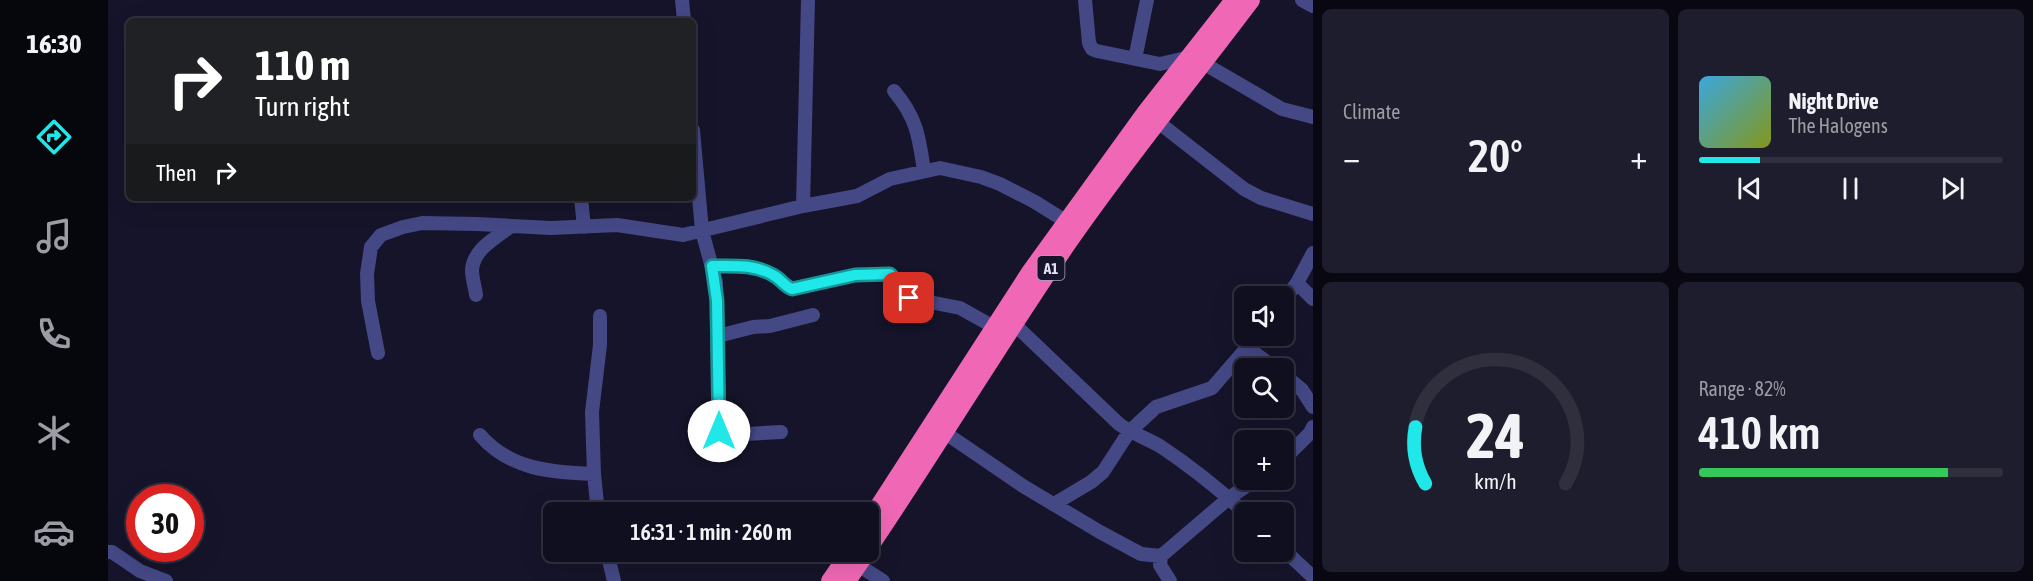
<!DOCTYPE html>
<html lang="en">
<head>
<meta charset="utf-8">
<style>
	body { margin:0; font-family:"Asap Condensed",sans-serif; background:#1e1d2d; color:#f1f3f6; height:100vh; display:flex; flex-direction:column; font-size:22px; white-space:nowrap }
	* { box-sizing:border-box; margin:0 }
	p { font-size:20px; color:#9c9ca5 }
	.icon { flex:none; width:33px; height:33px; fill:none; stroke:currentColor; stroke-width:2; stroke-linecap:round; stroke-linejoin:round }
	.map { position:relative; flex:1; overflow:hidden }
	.sheet { display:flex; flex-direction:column; gap:9px; padding:9px; background:#090812; width:720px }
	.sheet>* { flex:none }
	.hud { position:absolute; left:18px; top:18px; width:570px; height:183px; border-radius:9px; box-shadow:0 6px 24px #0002,0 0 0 2px #302f3e; background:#202124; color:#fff; overflow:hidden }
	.tools { position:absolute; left:1126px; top:286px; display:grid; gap:12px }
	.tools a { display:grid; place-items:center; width:60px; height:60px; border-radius:9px; background:#100f20; box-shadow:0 6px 24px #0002,0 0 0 2px #302f3e; font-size:30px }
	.speed { position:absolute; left:18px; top:484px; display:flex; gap:12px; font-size:30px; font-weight:700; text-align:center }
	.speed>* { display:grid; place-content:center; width:78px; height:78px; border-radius:50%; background:#100f20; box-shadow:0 6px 24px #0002,0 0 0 2px #302f3e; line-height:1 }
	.speed .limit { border:9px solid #d22; background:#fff; color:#111 }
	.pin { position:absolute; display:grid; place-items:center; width:51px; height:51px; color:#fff; margin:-26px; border-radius:12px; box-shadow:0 3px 9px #0006 }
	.me { position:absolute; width:66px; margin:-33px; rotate:0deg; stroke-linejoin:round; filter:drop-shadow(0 0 4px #0008) }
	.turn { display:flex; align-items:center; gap:21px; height:126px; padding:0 30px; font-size:27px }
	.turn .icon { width:78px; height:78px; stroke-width:2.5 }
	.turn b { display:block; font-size:42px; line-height:51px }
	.then { display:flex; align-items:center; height:57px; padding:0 30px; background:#0003; gap:12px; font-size:22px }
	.big { font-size:45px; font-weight:600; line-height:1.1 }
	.sheet .tile { flex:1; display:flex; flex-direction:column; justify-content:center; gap:9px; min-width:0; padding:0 21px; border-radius:9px; background:#1e1d2d }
	.sheet .dial { align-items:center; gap:0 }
	.dial svg { height:156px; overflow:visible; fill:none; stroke:#302f3e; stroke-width:7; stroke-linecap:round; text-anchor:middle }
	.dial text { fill:#f1f3f6; stroke:none }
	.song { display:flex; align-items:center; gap:18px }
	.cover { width:72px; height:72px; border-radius:9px; background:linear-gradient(135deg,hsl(200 70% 55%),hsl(70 70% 35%)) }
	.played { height:6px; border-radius:3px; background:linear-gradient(90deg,#20e7e8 20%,#302f3e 20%) }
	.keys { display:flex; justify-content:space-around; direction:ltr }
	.heat { display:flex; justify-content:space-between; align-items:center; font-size:33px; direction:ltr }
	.charge { height:9px; border-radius:4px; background:linear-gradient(90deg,#34c759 82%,#302f3e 0) }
	.sheet .tiles { flex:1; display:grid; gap:9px; grid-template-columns:repeat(2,1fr) }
	.trip { position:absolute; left:435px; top:502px; width:336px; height:60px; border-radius:9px; background:#100f20; box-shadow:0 6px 24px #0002,0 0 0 2px #302f3e; font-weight:600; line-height:60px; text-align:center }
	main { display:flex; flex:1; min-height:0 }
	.dock { display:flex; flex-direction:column; width:108px; justify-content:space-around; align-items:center; background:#06060d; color:#9c9ca5 }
	.dock .icon { width:42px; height:42px }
	.dock .current { color:#20e7e8 }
	.dock b { font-size:27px; color:#f1f3f6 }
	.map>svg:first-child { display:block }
</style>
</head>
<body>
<main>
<nav class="dock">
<b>16:30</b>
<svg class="icon current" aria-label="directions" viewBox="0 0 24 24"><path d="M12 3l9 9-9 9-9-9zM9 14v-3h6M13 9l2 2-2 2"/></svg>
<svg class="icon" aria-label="music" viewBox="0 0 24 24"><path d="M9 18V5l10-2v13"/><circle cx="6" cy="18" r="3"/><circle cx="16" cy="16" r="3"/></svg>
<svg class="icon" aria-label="phone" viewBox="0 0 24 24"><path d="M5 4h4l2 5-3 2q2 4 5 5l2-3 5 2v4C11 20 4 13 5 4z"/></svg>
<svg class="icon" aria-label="climate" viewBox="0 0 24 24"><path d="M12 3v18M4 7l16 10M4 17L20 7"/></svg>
<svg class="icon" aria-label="car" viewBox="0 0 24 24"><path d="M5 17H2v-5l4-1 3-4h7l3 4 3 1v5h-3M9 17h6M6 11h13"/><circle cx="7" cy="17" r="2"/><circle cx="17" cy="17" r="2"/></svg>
</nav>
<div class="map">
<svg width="1205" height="581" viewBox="0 0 1205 581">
	<rect width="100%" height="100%" fill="#16142a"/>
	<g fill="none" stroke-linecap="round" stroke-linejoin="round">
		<!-- minor -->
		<path stroke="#444885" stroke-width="14" d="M574,0L576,21
			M977,0L981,43L984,49L989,51L1052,64L1082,57
			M1194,0L1205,6
			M1027,59L1039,0
			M1095,63L1174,109L1205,117
			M786,91C809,118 811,137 816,171
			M1050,122L1136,189L1153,198L1205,214
			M585,130L594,231L608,282L611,431L613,434L621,435L673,432
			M473,198L476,227
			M695,206L700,0
			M604,266C625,266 646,264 665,275C673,279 676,286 684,289L747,275L782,274L801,298L852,308L886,327
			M1189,283L1205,299
			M368,295C367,287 364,278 364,270C365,250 387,238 402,227
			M1176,300L1189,283L1205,253
			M905,323L1011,424C1023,433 1038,438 1052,446C1082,466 1111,489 1137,513
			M610,336L645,327L662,326L705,315
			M1140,348L1168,369
			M270,353L260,301L259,274L263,247L273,235L295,227L314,223L370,224L443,228L509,225L575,235L695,206L749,196L782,179L832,168L873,177L892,184L927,202L959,222
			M1176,375L1194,390L1205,407
			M830,428L915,486L992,532L1033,554L1053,556
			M372,435C402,470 443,472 486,474
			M1176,459L1202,433L1205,427
			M946,504L983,482L995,472L1021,432L1048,407L1104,388L1149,336
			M490,513L486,474L484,412L492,345V316
			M1176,550L1205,577
			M0,552H4L32,571L58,581
			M499,552L506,581
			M750,565L775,581
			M1062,581L1052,565L1053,556L1121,498L1147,480"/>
		<!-- highway -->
		<path stroke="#f068b5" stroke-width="18" d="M760,523L923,271L1038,112L1126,0
			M760,549C828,448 891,344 959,244C1017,160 1082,81 1143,0
			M722,581L742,552
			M739,581L759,552"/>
	</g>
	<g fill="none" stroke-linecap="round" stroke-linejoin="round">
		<defs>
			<path id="route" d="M611,431L609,301L604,266C625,266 646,264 665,275C673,279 676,286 684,289L747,275L782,274L801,298"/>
		</defs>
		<!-- route casing -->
		<use href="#route" stroke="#159697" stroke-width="15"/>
		<!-- route -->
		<use href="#route" stroke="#20e7e8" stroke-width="10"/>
	</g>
	<g text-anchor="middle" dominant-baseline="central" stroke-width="6" stroke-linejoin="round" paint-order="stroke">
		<!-- shield labels -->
		<rect fill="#16142a" stroke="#a4a4bd" stroke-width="1.5" x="929.5" y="256" width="27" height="24" rx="4.5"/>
		<g font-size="15" font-weight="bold" fill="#e1e1fc">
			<text x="943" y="268">A1</text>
		</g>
	</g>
</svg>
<div class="tools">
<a><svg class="icon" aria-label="sound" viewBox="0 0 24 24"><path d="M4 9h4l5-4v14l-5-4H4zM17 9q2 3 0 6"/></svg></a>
<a><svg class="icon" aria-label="search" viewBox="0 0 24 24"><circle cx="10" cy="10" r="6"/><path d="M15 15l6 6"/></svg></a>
<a>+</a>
<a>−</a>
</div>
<div class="speed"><div class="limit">30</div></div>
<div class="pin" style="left:801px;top:298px;background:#d93025"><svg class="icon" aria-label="arrive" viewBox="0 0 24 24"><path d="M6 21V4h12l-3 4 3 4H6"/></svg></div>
<svg class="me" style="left:611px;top:431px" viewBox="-20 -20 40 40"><circle r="19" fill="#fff"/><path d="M0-13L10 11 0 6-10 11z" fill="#20e7e8"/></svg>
<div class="trip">16:31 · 1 min · 260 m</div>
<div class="hud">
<div class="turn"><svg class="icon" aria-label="right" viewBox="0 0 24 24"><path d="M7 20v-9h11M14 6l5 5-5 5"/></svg><div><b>110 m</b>Turn right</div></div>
<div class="then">Then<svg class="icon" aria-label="right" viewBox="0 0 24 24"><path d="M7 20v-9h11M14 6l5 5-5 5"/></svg></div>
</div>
</div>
<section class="sheet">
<div class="tiles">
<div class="tile"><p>Climate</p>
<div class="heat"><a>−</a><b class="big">20°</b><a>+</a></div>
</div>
<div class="tile">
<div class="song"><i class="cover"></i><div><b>Night Drive</b><p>The Halogens</p></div></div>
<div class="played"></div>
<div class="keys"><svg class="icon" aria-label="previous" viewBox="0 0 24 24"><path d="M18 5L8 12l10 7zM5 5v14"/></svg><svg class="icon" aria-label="pause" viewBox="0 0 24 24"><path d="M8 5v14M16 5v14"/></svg><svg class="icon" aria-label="next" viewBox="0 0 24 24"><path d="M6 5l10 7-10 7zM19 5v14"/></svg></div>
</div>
<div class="tile dial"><svg viewBox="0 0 100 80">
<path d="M14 69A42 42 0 1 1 86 69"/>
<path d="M14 69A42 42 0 0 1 9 40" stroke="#20e7e8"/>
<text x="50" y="56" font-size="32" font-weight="700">24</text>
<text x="50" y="72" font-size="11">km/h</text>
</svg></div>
<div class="tile"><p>Range · 82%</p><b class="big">410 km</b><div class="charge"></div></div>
</div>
</section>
</main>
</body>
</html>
